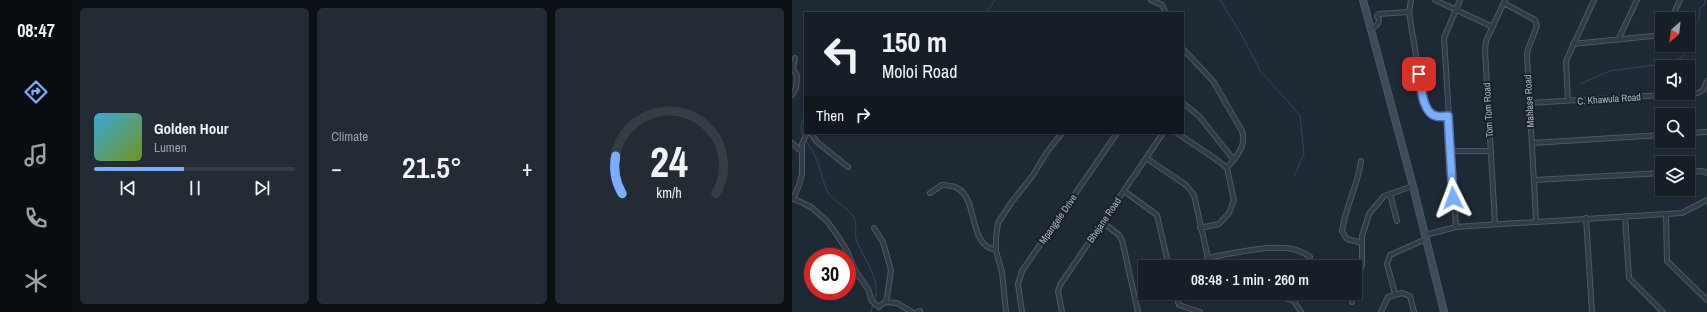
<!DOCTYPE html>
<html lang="en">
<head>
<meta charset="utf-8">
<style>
	body { margin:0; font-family:"Archivo Narrow",sans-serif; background:#232c34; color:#f1f3f6; height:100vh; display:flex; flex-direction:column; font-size:15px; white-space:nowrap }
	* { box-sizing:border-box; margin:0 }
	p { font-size:13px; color:#9ea2a8 }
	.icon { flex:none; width:22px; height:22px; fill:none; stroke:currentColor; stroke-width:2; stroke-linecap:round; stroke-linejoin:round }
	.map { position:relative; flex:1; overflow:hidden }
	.drawer { display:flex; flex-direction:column; gap:8px; padding:8px; background:#0c1116; width:720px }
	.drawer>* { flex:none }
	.top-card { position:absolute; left:12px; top:12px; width:380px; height:122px; border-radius:0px; box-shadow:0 1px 3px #0004,0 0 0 1px #353d45; background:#161f28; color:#f1f3f6; overflow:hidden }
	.needle { width:26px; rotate:208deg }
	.tools { position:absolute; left:863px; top:12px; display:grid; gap:8px }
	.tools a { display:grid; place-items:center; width:40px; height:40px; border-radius:0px; background:#161f28; box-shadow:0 1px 3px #0004,0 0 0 1px #353d45; font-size:20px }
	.speed { position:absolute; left:12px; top:248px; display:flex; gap:8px; font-size:20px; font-weight:700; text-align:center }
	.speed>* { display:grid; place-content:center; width:52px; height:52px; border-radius:50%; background:#161f28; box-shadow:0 1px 3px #0004,0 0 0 1px #353d45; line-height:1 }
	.speed .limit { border:6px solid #d22; background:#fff; color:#111 }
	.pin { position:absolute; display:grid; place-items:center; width:34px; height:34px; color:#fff; margin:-17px; border-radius:8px; box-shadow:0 2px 6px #0006 }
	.me { position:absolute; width:44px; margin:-22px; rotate:357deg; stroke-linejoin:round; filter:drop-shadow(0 0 3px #0008) }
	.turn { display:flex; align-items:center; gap:14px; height:84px; padding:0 12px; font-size:18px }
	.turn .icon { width:52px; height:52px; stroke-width:2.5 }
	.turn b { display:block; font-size:28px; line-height:34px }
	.then { display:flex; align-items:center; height:38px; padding:0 12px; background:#0003; gap:8px; font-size:15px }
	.big { font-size:30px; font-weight:600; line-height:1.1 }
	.drawer .tile { flex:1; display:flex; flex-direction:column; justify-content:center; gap:6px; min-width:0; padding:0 14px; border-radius:6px; background:#232c34 }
	.drawer .dial { align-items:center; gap:0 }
	.dial svg { height:104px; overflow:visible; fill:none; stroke:#353d45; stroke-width:7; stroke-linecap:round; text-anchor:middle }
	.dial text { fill:#f1f3f6; stroke:none }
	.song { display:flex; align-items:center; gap:12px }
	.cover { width:48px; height:48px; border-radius:6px; background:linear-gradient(135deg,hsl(200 70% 55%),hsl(80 70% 35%)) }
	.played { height:4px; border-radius:2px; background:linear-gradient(90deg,#7aadfb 45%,#353d45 45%) }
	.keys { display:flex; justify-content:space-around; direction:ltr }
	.heat { display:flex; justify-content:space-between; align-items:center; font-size:22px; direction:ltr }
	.drawer .tiles { flex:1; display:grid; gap:8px; grid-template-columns:repeat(3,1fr) }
	.trip { position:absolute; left:346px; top:260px; width:224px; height:40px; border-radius:0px; background:#161f28; box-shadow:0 1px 3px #0004,0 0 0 1px #353d45; font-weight:600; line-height:40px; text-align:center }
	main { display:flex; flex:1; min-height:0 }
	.dock { display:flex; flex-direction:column; width:72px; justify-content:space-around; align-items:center; background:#090c10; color:#9ea2a8 }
	.dock .icon { width:28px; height:28px }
	.dock .selected { color:#7aadfb }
	.dock b { font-size:18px; color:#f1f3f6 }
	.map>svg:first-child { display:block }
</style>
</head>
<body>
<main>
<nav class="dock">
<b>08:47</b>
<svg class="icon selected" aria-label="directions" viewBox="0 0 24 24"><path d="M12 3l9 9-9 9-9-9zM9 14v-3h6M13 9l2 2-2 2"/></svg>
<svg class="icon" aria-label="music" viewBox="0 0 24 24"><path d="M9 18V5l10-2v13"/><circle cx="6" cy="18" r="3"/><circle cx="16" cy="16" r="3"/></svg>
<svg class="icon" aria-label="phone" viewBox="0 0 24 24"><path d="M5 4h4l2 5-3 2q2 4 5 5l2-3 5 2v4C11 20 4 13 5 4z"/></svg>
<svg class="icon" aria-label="climate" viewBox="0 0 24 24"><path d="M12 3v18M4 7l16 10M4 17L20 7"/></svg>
</nav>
<section class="drawer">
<div class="tiles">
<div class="tile">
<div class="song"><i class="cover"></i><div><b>Golden Hour</b><p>Lumen</p></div></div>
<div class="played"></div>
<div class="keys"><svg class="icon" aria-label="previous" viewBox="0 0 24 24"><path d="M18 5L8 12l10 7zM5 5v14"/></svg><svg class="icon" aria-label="pause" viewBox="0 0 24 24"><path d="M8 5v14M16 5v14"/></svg><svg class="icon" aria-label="next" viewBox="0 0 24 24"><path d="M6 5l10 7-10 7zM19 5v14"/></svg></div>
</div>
<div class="tile"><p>Climate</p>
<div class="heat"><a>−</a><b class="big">21.5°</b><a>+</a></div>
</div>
<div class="tile dial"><svg viewBox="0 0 100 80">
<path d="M14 69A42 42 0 1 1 86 69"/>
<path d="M14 69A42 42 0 0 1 9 40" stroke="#7aadfb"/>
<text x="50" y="56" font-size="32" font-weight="700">24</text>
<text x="50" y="72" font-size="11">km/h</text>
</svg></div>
</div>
</section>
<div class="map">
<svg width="915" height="312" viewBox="0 0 915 312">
	<rect width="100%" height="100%" fill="#1e2936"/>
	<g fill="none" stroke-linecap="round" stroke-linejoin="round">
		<!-- stream -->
		<path stroke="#31445e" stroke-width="1" d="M428,0L448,32L469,72L508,115L512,154L502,176
			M194,13L203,0
			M788,84L818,71L870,64L889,58L901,40L902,25C909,20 907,15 908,8L912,5L913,0
			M11,136L9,127L13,110
			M14,140C17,146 21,151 23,156C29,168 30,182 37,194C43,202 60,210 63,220C65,227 62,235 65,242C72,259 91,282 82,302
			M79,312L81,305"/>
		<defs>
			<path id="street" d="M359,0L370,5L374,13
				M619,0L617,13L632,103L636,110L642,116H656
				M643,0L701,27
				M712,3L743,20L745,26L736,49L735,55L744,220
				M879,19L888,0
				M578,28C584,27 587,25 587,19L585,16L587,14L617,12
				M826,40L845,0
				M781,44L870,35
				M391,49L421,81L450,131C455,147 444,156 435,168
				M0,95L4,88L5,76L1,69L3,58
				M776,101L774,61L802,0
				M391,103L407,116L442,160
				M737,103L906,93L911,90L915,81
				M19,133L25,142L56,167
				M385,133L425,160L435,168L439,187L442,200L437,213L427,224L408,228
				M896,133L915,132
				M0,143L10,152
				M740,143L870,135
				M659,151H699
				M354,158L394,185L402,195L418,267
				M569,161C566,186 553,207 550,231L555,239L570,243
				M896,172L910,171L915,173
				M742,180L870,173
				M332,191L365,215L377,267
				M138,193L150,185C155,186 161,185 165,188C187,199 175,245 204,250
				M598,194L605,221
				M0,198L19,207L35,221L45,235L54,249L64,272L76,289L80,301L87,307
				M1,199L7,185L10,174V144L15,133
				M874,214L875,261L915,300
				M833,216L837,278L871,312
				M794,218L800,312
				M310,222L327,235L330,240L346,312
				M703,224L693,50L694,41L713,0
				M664,227L652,38L668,0
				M82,228L91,242L99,270L95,297L93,302L87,307
				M633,235L664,227L678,226L890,213L915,200
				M415,258C438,254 482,243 504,250C509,251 513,254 518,257
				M563,288L570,265V236L577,214L592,196L621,186
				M383,293L387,305L408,312
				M478,293L502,301L509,312
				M603,294L595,264L598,255L634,239
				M93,302L105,303L120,312
				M560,302L562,293
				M125,312L128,311
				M214,312L210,272L204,251V236L206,223L219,203L241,175L255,152L270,133
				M230,312L226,284L230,271L325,133
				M270,312L266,291L268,285L371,133
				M589,312L596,297L610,293L618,296L622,312"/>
			<path id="secondary" d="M571,0L621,186L652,312"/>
		</defs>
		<!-- street casing -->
		<use href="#street" stroke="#4f5865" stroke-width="6"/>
		<!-- secondary casing -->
		<use href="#secondary" stroke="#4f5865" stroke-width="8"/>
		<!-- street -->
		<use href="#street" stroke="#323b47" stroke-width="4"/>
		<!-- secondary -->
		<use href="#secondary" stroke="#404a5a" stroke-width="6"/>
	</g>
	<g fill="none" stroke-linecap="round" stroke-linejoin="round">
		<defs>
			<path id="route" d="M627,74C629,85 630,113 644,116C648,117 653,116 656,116L661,198"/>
		</defs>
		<!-- route casing -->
		<use href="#route" stroke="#4f70a3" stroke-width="10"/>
		<!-- route -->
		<use href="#route" stroke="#7aadfb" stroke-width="7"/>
	</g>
	<g text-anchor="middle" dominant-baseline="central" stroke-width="4" stroke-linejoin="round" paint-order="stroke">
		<!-- street labels -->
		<g font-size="10" fill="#abb5c4" stroke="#18202b">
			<text transform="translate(817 99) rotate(-4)">C. Khawula Road</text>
			<text transform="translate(737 101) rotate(-93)">Mahlase Road</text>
			<text transform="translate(696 110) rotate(-93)">Tom Tom Road</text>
			<text transform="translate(266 219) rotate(-55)">Mpangele Drive</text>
			<text transform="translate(312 220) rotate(-56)">Bhejane Road</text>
		</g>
	</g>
</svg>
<div class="tools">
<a><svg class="needle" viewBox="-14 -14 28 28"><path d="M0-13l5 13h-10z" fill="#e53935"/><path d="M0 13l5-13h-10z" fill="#9ea2a8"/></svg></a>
<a><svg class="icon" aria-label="sound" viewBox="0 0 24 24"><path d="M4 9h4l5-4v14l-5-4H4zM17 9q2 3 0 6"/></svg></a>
<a><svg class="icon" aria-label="search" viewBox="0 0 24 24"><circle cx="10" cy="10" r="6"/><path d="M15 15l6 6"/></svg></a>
<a><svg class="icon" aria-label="layers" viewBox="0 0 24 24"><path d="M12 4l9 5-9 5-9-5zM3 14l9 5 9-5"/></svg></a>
</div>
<div class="speed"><div class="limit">30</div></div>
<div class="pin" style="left:627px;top:74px;background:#d93025"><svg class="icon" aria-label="arrive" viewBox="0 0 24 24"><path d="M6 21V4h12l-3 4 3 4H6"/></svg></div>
<svg class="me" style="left:661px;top:198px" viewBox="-20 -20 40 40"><path d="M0-17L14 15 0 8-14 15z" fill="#7aadfb" stroke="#fff" stroke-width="4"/></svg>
<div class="trip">08:48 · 1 min · 260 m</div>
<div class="top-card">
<div class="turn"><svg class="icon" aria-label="left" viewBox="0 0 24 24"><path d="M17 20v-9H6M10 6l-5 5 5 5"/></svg><div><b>150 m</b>Moloi Road</div></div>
<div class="then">Then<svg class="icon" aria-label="right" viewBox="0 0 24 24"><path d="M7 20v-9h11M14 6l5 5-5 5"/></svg></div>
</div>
</div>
</main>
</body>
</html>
